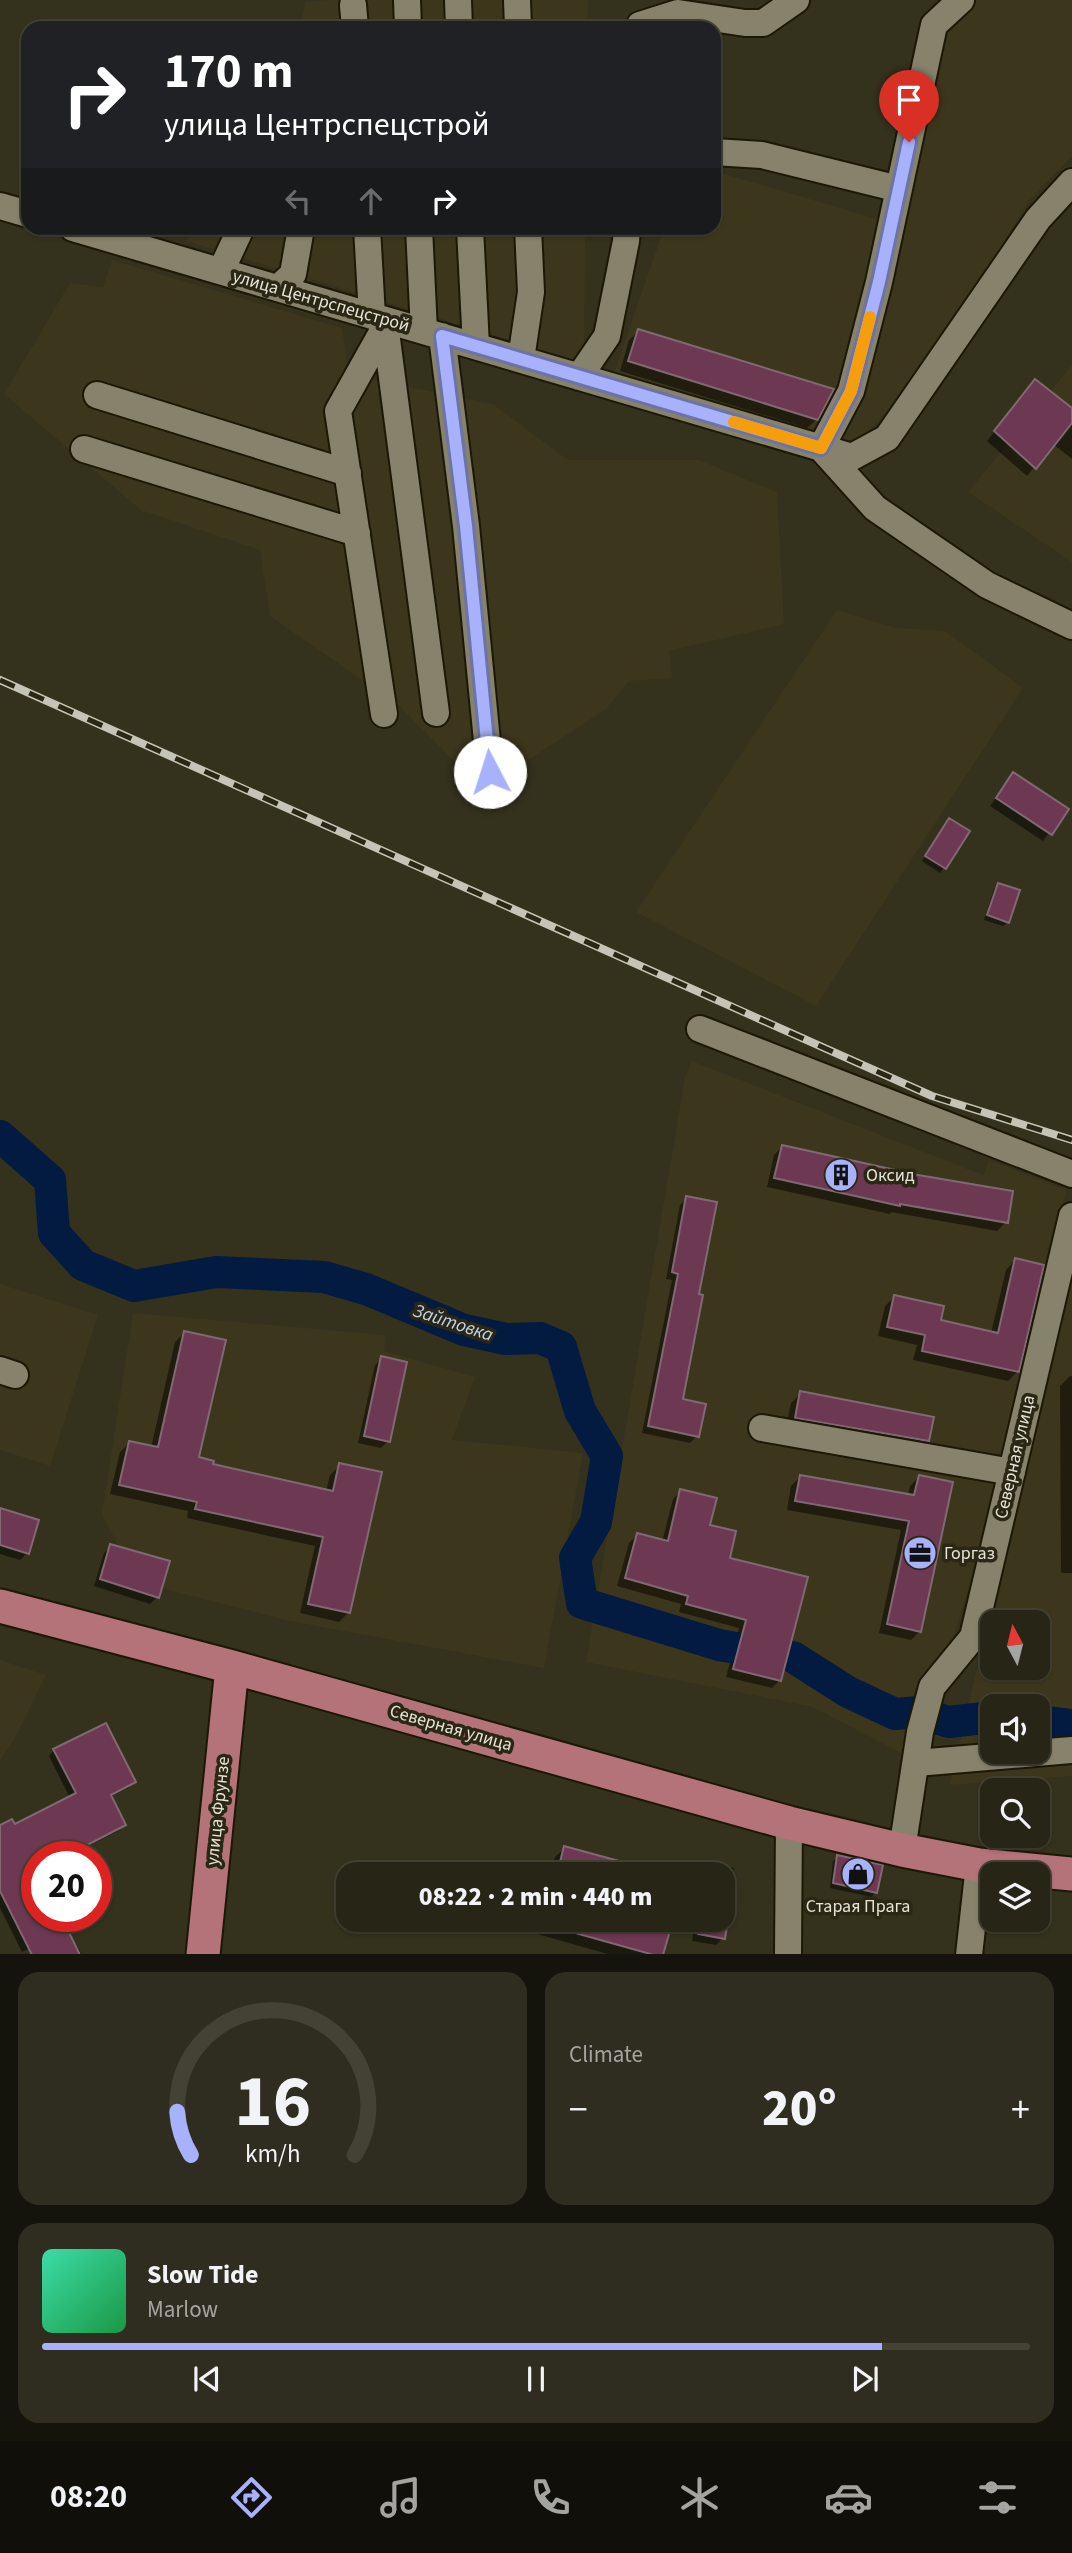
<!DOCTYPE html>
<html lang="en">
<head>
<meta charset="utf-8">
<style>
	body { margin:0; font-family:"Source Sans 3",sans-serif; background:#2f2d1f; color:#f1f3f6; height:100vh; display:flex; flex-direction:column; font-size:26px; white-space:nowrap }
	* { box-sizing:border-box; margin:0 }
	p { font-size:23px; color:#a4a5a1 }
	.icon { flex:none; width:38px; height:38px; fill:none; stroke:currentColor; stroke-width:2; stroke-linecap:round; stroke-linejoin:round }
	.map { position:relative; height:1954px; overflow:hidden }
	.side { display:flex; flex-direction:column; gap:18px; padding:18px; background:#15140c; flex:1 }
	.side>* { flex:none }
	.hud { position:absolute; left:21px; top:21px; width:700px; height:214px; border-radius:21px; box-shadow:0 2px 5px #0004,0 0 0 2px #434235; background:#202124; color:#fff; overflow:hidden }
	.needle { width:46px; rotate:353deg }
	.fabs { position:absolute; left:980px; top:1610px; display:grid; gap:14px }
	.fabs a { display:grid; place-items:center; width:70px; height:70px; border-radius:14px; background:#272516; box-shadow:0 2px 5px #0004,0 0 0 2px #434235; font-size:35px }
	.speed { position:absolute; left:21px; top:1841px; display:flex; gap:14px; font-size:35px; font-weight:700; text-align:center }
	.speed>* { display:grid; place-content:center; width:91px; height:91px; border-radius:50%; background:#272516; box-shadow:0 2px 5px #0004,0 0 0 2px #434235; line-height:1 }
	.speed .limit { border:10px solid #d22; background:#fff; color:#111 }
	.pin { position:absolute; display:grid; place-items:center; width:60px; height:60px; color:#fff; margin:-72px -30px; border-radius:50% 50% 50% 0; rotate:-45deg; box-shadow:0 0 7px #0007 }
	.pin .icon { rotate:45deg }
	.me { position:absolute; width:77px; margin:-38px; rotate:355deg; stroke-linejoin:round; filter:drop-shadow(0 0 5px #0008) }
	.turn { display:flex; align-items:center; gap:24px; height:147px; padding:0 28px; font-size:32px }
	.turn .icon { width:91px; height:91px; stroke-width:2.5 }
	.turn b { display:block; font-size:49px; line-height:60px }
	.lanes { display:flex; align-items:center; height:66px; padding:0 28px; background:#0003; justify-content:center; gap:35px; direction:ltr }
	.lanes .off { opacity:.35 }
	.big { font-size:52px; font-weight:800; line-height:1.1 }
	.side .card { flex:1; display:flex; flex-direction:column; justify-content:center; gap:10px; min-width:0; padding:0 24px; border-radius:21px; background:#2f2d1f }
	.side .dial { align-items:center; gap:0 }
	.dial svg { height:182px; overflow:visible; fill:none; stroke:#434235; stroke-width:7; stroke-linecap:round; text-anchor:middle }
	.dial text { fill:#f1f3f6; stroke:none }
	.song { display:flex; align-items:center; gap:21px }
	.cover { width:84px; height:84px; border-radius:10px; background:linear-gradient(135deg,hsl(160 70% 55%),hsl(140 70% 35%)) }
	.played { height:7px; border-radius:4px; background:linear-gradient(90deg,#a7b1fc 85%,#434235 85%) }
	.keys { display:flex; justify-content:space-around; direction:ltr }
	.heat { display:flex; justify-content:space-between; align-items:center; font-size:38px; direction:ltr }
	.side .tiles { flex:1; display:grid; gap:18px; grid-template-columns:1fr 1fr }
	.card:last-child { grid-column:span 2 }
	.trip { position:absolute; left:336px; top:1862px; width:399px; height:70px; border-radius:21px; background:#272516; box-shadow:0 2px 5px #0004,0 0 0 2px #434235; font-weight:800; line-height:70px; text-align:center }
	.tab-bar { display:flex; height:112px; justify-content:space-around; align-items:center; background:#100f09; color:#a4a5a1 }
	.tab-bar .icon { width:49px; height:49px }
	.tab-bar .current { color:#a7b1fc }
	.tab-bar b { font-size:32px; color:#f1f3f6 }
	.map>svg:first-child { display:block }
</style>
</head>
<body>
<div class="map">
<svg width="1072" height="1955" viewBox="0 0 1072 1955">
	<rect width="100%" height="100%" fill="#34311d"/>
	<!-- built -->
	<path fill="#3c371c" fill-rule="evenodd" d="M328,0H588L587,28H301L305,2Z
		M962,0H1072V156L1028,202L930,365L857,443L838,445L614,373L664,228H714V171L891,223L940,22Z
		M190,228H585L584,363L187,241Z
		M112,260L342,328L349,375L493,404L568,460H699L777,492L784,624L669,651L672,678L629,681L606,709L483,790L398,705L270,616L260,550L141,510L4,394L70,283L103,287Z
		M1072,365V562L968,492Z
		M837,610L896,628L945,631L1023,688L816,1006L636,912Z
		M692,1061L983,1175L989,1160L1066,1190L1019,1427L953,1638L920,1687L901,1753L813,1707L586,1662L685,1077Z
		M1072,1260V1776L950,1785ZM992,1622H1038V1668H992ZM992,1706H1038V1752H992Z
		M0,1284L98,1315L50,1466L0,1450Z
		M133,1313L386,1335L384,1351L475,1377L452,1440L583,1453L544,1668L290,1621L98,1572L118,1545L102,1514Z
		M0,1660L46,1675L15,1738L0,1761Z"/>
	<!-- shadow -->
	<path fill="#0007" d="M639,331L817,419L807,428L620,371L629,340Z
		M1027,389L1072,410V459L1053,444L1027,476L987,441Z
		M1014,774L1067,809L1043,841L990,806Z
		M949,820L968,831L940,873L922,861Z
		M998,885L1008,922L1003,926L984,920L994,889Z
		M782,1147L1006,1222L997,1231L891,1212L890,1214L767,1187L774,1155Z
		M687,1198L681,1400L697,1436L690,1443L642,1433L672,1280L666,1279L680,1205Z
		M1015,1260L1017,1372L1008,1381L913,1360L917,1345L878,1336L885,1306L894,1297L938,1321L991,1333L1006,1270Z
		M184,1333L197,1459L210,1466L326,1491L330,1475L340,1465L349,1612L339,1622L300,1613L315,1546L187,1518L188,1511L110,1494L120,1452L129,1443L151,1448L175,1342Z
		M382,1358L388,1441L381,1448L358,1443L375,1365Z
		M1070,1376H1072V1573H1061L1060,1386Z
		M801,1393L927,1441L918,1450L786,1427L791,1403Z
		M800,1477L908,1496L910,1486L919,1477L920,1631L911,1640L879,1633L901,1530L787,1510L791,1486Z
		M681,1491L708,1526L780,1680L772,1688L726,1677L739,1628L679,1612L681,1604L617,1586L629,1543L637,1535L662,1542L673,1499Z
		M0,1510L27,1553L20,1560L0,1554Z
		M111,1546L157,1597L150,1604L94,1586L104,1553Z
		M54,1750L134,1782L128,1788L110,1797L124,1825L118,1831L67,1857H37V1916L74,1945L76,1944L82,1955H31L28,1949L22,1952L0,1908V1827L14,1826L70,1798L49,1756Z
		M565,1848L661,1874H551L555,1857Z
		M837,1857L876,1892L871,1897L830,1888L833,1862Z
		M710,1865L734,1868L723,1938L716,1945L692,1941L695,1920H723V1874H702Z
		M538,1920H671L661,1955H611L534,1933Z"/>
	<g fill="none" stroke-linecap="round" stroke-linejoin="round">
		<!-- river -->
		<path stroke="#031a41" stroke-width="32" d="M0,1136L50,1180L54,1233L83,1265L134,1286L216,1272L324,1277L366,1289L464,1330L506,1339L540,1338L561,1347L580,1411L607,1456L596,1522L575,1558L582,1603L719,1645L736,1648
			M793,1657L848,1692L895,1714L920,1712
			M939,1719L949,1722L992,1717
			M1038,1721L1072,1725"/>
	</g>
	<!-- building -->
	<path fill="#6c3852" stroke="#806973" stroke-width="2" d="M638,329L834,389L818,420L628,361Z
		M1035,379L1072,408V423L1036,469L994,431Z
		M1013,772L1069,809L1052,835L996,798Z
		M949,818L970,831L946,869L925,856Z
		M998,883L1020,890L1009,923L987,915Z
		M782,1145L918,1175L1013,1191L1008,1223L900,1204V1206L774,1178Z
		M686,1196L717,1202L699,1294L703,1295L683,1399L706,1404L699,1437L648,1426L678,1274L672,1272Z
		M1015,1258L1044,1265L1019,1372L922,1351L925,1335L887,1327L894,1295L944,1306L941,1320L998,1333Z
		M184,1331L226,1340L199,1457L214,1461L213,1464L333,1491L339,1463L382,1472L350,1613L308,1604L323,1537L195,1509L197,1502L119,1485L129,1441L158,1447Z
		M381,1356L407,1362L390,1442L364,1436Z
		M800,1391L934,1417L929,1441L795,1418Z
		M800,1475L914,1495L919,1475L953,1482L921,1632L887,1624L909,1521L795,1501Z
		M680,1489L717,1498L710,1525L736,1531L730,1558L808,1577L781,1681L733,1669L746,1620L686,1604L688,1596L625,1578L637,1533L668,1541Z
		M0,1508L39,1520L29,1554L0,1545Z
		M110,1544L170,1561L159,1598L100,1579Z
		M106,1723L136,1782L111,1795L126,1825L64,1857H37V1916H61L80,1955H32L0,1891V1825L12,1819L15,1824L76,1793L53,1749Z
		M564,1846L652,1870V1874H557Z
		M837,1855L883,1865L877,1893L833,1883Z
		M543,1920H673L663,1955H654L543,1924Z
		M700,1920H728L725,1939L698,1934Z"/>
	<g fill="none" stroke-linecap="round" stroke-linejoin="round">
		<defs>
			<path id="minor" d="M407,0L408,28
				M458,0L459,28
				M517,0L518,28
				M961,0L934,25L879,282L851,391L821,448L875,508L987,585L1072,626
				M353,5L355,28
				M639,28L640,25L678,13L745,23H763L796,0
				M714,152L762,155L899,189
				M0,206L28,214
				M73,228L852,457L887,438L1038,219L1072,182
				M367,228L372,316
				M419,228L424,331
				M470,228L476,346
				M221,271L241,228
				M278,288L293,274L301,228
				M385,324L436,713
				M442,336L466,526L490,772
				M521,359L531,292L528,228
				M579,377L607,336L626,241L627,228
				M97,395L348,473
				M84,449L357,533
				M384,714L338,411L385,327
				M700,1029L1072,1174
				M0,1370L15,1375
				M762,1428L1012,1472
				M916,1763L1072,1750
				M902,1850L920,1732L932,1687L973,1637L1072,1216
				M788,1955L789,1823
				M969,1955L979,1865"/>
			<path id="major" d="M0,1606L232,1667L789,1823L902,1850L979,1865L1072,1874
				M203,1955L232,1667"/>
		</defs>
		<!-- minor casing -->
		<use href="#minor" stroke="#1c1806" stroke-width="30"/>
		<!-- major casing -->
		<use href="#major" stroke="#1c1806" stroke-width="37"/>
		<!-- minor -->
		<use href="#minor" stroke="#86826c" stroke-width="26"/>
		<!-- major -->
		<use href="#major" stroke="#b47279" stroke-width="33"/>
		<defs>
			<path id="rail" d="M0,680L932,1096L1072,1140"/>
		</defs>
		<!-- rail casing -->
		<use href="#rail" stroke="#c6c4b7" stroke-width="8"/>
		<!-- rail -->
		<use href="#rail" stroke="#2a2714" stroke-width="5" stroke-dasharray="16" stroke-linecap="butt"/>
	</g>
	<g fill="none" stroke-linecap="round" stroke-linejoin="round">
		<defs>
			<path id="route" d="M490,772L466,526L442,336L821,448L851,391L879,282L909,142"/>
		</defs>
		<!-- route casing -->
		<use href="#route" stroke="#6d73a4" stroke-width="18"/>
		<!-- route -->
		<use href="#route" stroke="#a7b1fc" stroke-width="12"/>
		<!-- slow -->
		<path stroke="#f59e0b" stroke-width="12" d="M734,422L821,448L851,391L870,317"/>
	</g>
	<!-- icons -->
	<defs>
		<symbol id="building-disc" viewBox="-11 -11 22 22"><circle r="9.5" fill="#a7b1fc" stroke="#2a2714"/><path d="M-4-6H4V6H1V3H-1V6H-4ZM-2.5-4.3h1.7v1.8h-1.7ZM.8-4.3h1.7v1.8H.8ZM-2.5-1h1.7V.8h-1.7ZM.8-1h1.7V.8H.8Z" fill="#111"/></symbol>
		<symbol id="office-disc" viewBox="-11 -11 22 22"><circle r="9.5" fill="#a7b1fc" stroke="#2a2714"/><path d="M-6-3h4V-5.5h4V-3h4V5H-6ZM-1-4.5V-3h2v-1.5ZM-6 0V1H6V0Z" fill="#111"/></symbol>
		<symbol id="shop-disc" viewBox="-11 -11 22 22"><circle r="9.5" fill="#a7b1fc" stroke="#2a2714"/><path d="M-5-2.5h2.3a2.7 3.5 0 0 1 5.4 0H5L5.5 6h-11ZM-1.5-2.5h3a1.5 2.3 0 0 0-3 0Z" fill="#111"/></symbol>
	</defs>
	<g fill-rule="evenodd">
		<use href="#building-disc" x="822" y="1156" width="38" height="38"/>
		<use href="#office-disc" x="901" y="1534" width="38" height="38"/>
		<use href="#shop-disc" x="839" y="1855" width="38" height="38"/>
	</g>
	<g text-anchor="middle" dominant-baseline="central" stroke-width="7" stroke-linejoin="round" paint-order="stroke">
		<!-- street labels -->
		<g font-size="18" fill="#e5e3d7" stroke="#2a2714">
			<text transform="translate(321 301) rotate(16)">улица Центрспецстрой</text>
			<text transform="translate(1015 1457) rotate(-77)">Северная улица</text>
			<text transform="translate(451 1728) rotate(16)">Северная улица</text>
			<text transform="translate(218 1811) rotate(-84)">улица Фрунзе</text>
		</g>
		<!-- poi labels -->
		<g font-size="18" fill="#e5e3d7" stroke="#2a2714" text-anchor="start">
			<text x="866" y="1175">Оксид</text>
			<text x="944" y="1553">Горгаз</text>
			<text x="858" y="1906" text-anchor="middle">Старая Прага</text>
		</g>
		<!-- water labels -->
		<g font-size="19" font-style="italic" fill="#c2d4f1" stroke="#2a2714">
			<text transform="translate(453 1323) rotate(18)">Зайтовка</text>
		</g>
	</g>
</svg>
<div class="fabs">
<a><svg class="needle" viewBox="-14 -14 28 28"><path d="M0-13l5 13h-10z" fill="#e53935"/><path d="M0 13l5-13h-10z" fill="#a4a5a1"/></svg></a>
<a><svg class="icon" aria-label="sound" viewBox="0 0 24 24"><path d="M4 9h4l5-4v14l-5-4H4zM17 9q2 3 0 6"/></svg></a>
<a><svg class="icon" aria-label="search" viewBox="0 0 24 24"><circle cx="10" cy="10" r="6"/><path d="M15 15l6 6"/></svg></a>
<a><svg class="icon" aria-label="layers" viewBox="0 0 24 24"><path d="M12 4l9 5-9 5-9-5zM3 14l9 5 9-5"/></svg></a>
</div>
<div class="speed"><div class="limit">20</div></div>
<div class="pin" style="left:909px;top:142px;background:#d93025"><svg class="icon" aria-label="arrive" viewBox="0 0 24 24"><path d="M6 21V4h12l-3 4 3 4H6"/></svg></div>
<svg class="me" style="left:490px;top:772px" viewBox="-20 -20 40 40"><circle r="19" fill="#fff"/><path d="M0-13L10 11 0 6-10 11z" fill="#a7b1fc"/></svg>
<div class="trip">08:22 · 2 min · 440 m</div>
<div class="hud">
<div class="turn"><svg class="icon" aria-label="right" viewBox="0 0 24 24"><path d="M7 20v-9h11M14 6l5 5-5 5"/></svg><div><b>170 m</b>улица Центрспецстрой</div></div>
<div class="lanes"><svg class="icon off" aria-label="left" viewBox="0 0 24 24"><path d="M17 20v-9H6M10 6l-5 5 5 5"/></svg><svg class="icon off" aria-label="ahead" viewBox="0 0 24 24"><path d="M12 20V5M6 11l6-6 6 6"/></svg><svg class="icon" aria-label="right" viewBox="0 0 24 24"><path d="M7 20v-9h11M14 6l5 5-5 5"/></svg></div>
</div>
</div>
<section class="side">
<div class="tiles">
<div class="card dial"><svg viewBox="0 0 100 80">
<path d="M14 69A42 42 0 1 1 86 69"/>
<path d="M14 69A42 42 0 0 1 8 50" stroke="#a7b1fc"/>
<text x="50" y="56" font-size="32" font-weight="700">16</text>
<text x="50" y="72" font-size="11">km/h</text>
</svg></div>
<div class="card"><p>Climate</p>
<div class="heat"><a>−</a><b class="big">20°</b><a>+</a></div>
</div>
<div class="card">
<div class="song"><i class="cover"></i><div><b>Slow Tide</b><p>Marlow</p></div></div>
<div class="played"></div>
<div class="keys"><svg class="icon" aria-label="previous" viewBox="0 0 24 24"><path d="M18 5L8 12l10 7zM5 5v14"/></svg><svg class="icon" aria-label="pause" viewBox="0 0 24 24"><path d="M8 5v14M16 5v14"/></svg><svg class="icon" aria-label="next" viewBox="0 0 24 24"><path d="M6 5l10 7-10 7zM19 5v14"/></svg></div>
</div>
</div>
</section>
<nav class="tab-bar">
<b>08:20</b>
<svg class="icon current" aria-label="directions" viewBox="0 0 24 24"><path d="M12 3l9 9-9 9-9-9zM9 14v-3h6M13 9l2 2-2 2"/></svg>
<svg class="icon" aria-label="music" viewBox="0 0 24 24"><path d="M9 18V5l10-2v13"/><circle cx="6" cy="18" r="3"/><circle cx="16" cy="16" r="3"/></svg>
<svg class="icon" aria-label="phone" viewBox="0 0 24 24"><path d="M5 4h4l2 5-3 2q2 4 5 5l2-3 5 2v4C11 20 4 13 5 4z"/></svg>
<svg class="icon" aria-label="climate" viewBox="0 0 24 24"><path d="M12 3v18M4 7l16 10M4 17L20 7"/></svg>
<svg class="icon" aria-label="car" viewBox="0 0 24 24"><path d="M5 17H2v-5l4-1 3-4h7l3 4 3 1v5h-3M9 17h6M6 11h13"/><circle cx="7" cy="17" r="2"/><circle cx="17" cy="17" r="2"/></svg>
<svg class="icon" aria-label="filters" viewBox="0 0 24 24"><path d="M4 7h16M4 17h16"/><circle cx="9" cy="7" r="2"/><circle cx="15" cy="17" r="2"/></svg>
</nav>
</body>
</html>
